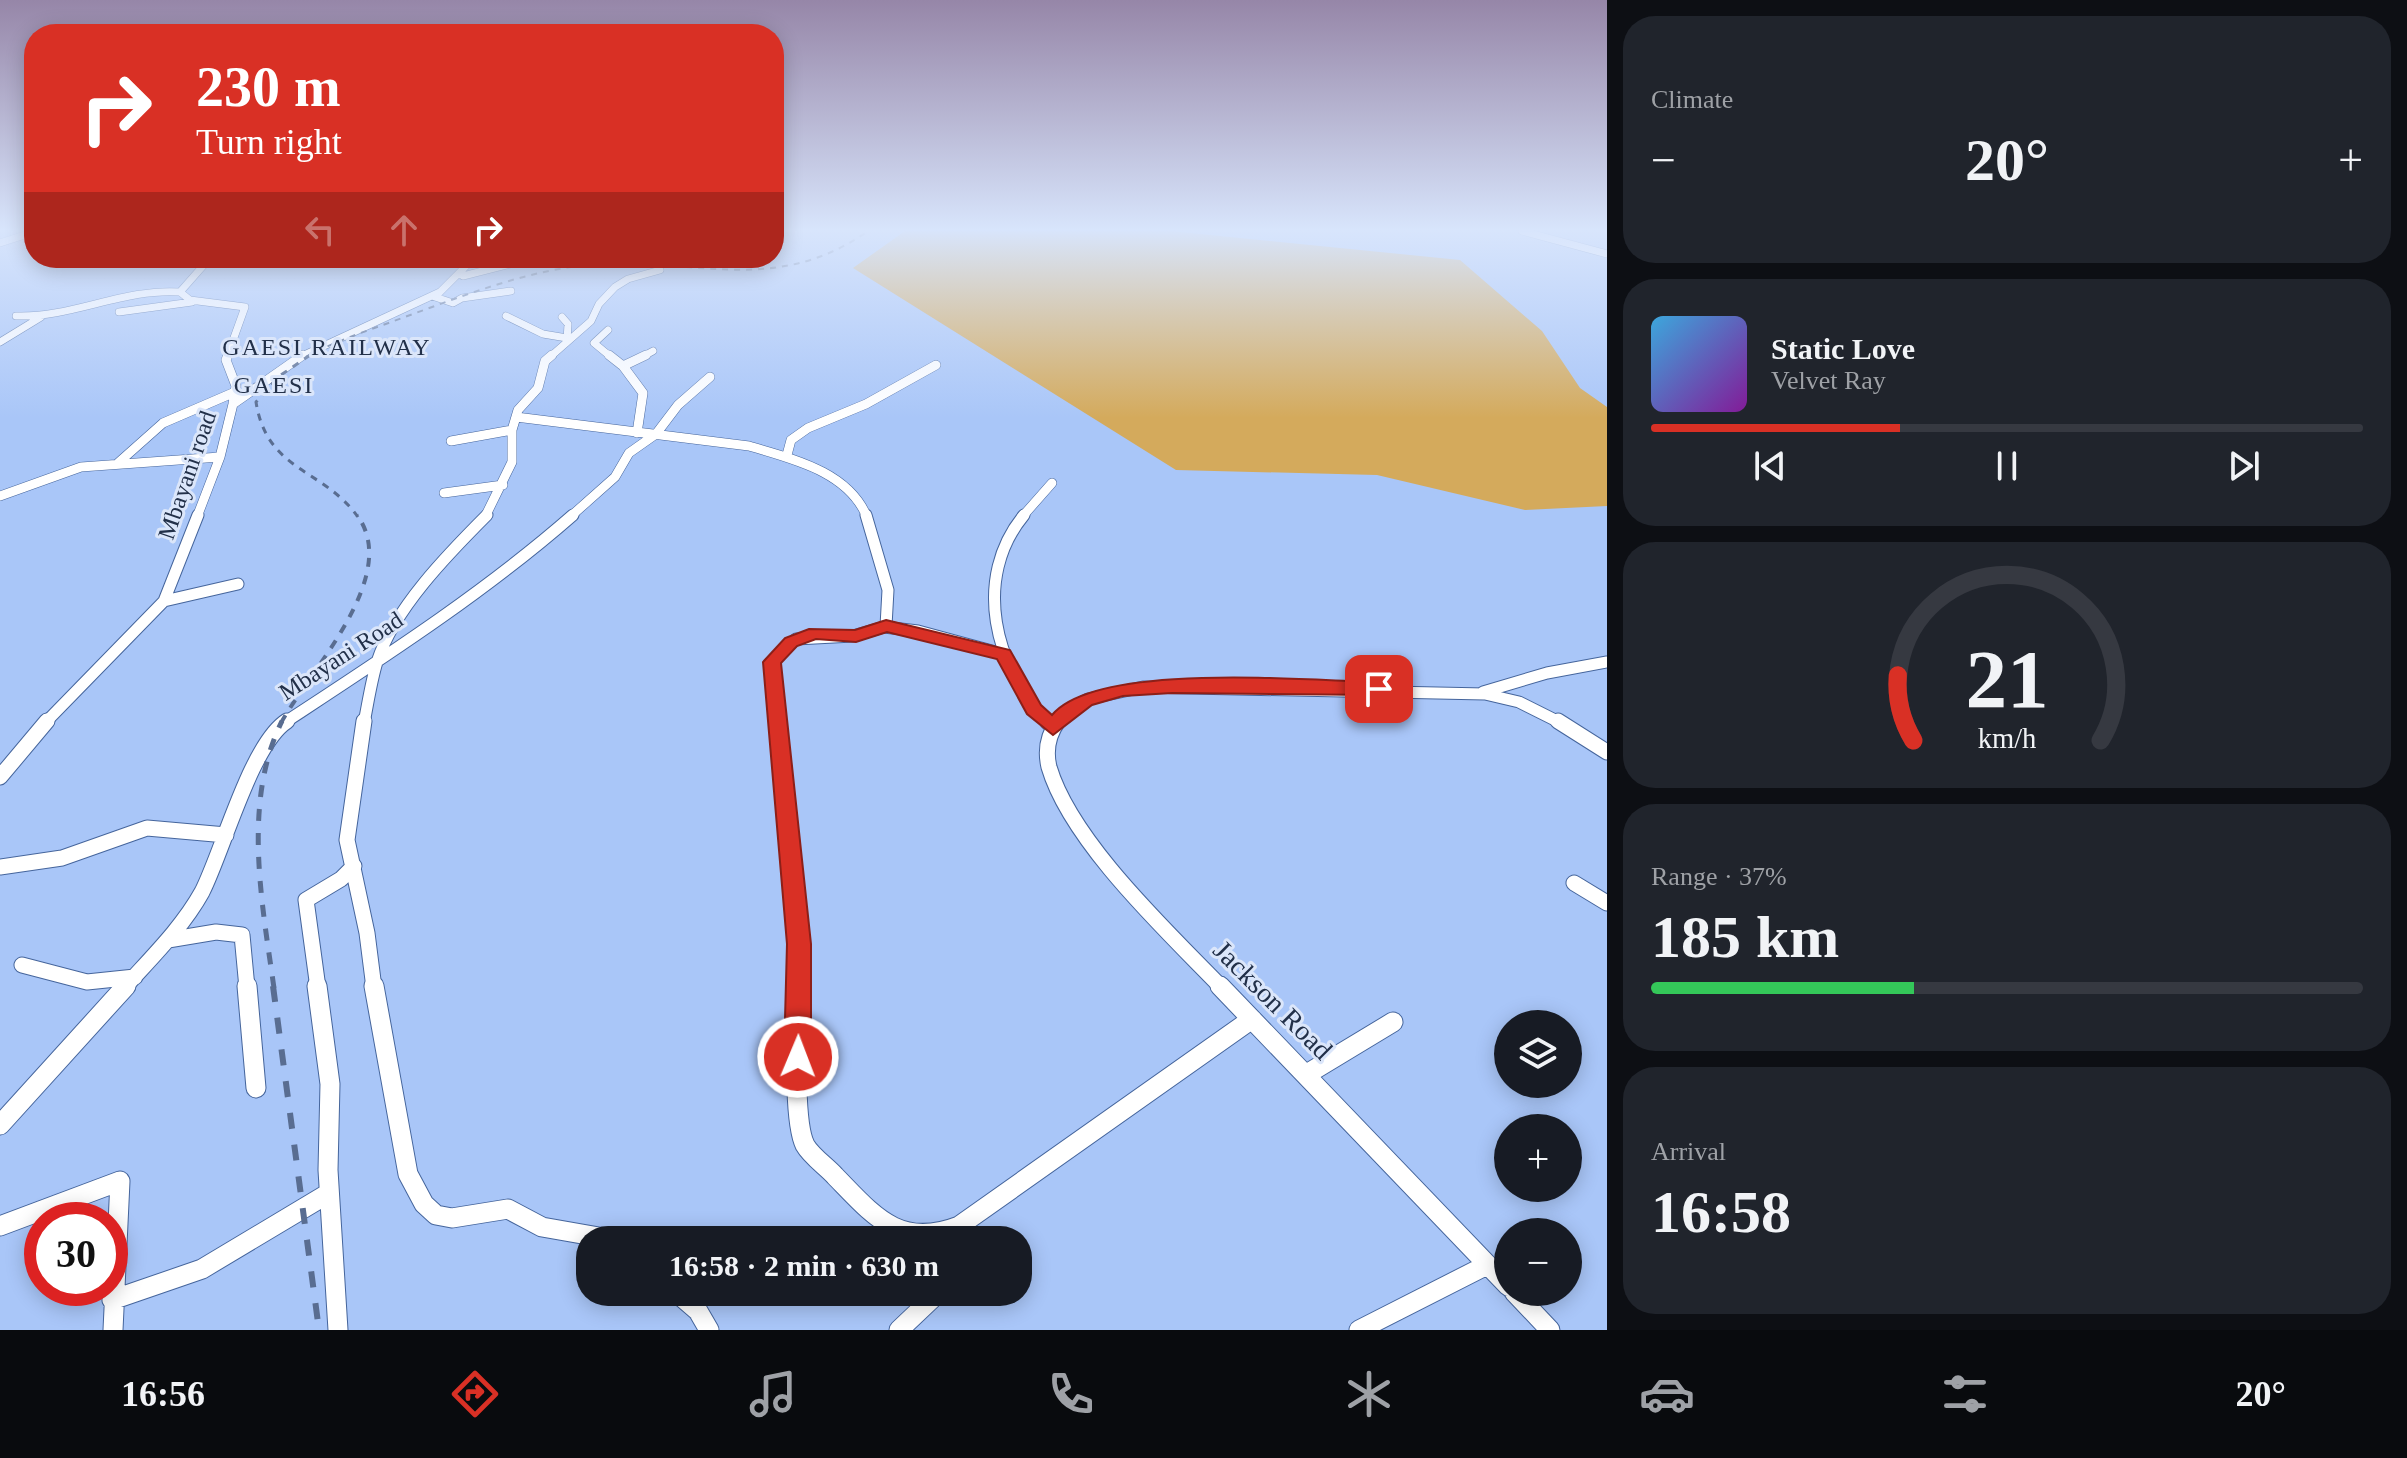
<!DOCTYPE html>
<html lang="en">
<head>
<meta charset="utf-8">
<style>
	body { margin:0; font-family:Georgia,serif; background:#20242c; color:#f1f3f6; height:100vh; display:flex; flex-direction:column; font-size:30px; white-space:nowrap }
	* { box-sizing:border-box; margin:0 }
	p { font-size:26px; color:#9ea1a6 }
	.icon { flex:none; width:44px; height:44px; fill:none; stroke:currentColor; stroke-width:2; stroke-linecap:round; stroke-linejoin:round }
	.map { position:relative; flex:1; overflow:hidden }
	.drawer { display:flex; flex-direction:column; gap:16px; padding:16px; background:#0d0f14; width:800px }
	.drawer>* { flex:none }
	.top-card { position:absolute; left:24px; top:24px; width:760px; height:244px; border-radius:32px; box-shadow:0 4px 20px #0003; background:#d93025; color:#fff; overflow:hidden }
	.buttons { position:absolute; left:1494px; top:1010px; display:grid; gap:16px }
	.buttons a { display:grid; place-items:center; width:88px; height:88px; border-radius:50%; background:#171b24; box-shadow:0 4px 20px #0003; font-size:40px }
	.speed { position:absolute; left:24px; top:1202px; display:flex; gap:16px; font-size:40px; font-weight:700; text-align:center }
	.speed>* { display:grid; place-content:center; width:104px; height:104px; border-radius:50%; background:#171b24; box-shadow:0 4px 20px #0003; line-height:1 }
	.speed .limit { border:12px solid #d22; background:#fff; color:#111 }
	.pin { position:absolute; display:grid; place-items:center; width:68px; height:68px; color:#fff; margin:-34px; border-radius:16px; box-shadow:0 4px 12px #0006 }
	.me { position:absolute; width:88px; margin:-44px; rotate:1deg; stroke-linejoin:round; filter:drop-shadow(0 0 6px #0008) }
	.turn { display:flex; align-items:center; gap:28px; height:168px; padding:0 40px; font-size:36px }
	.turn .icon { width:104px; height:104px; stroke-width:2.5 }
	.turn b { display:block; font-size:56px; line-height:68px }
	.lanes { display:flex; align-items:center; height:76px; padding:0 40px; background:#0003; justify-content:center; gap:40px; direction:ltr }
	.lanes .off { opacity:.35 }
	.big { font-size:60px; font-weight:800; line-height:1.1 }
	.drawer .widget { flex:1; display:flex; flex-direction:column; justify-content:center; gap:12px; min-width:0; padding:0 28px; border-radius:32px; background:#20242c }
	.drawer .dial { align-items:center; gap:0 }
	.dial svg { height:208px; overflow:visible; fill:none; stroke:#363941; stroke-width:7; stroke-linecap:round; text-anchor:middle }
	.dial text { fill:#f1f3f6; stroke:none }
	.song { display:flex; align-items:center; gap:24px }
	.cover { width:96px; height:96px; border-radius:12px; background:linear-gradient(135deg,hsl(200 70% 55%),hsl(290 70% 35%)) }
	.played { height:8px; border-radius:4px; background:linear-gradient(90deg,#d93025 35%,#363941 35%) }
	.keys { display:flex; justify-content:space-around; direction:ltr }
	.heat { display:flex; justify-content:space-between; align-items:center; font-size:44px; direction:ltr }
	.charge { height:12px; border-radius:6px; background:linear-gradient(90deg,#34c759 37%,#363941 0) }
	.trip { position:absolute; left:576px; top:1226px; width:456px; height:80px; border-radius:32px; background:#171b24; box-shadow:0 4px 20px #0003; font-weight:800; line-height:80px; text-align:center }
	.tab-bar { display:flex; height:128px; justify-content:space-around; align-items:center; background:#090b0e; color:#9ea1a6 }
	.tab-bar .icon { width:56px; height:56px }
	.tab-bar .current { color:#d93025 }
	.tab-bar b { font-size:36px; color:#f1f3f6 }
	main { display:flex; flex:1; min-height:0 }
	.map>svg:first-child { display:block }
</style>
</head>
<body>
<main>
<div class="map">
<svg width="1607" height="1330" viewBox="0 0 1607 1330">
	<rect width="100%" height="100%" fill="#a9c6f8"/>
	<!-- green -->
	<path fill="#d4aa5c" d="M905,231H1171L1460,260L1542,331L1580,388L1607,407V506L1525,510L1377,475L1176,470L853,268Z"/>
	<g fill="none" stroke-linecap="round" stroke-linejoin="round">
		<defs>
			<path id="street-far4" d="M1522,231L1607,254
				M0,243L34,232
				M210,258L180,292L190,300L245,307L227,357
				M463,276L534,258
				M432,296L453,303L462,298L511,291
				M119,312L192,302
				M16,316C72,318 124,288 180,292
				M506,316L543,334L567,338
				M562,317L568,324L567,340
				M608,330L594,343L611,357
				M0,342L41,317
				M300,357L440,292L474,258
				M550,357L591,321L599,304L615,287L628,279L660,270
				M642,357L653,351"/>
			<path id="street-far3" d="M228,355L226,360L236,386L233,404
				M609,355L623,366L643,393L637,433
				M623,366L646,355
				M516,417L749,446C792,459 848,471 867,517
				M451,441L512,430
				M787,455L791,440L808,428L866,404L936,365
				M118,463L163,423L235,392
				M444,493L503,485
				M0,496L81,467L220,457
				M197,517L220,457L233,404L303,355
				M485,517L512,462V430L518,410L538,388L545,361L552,355
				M570,517L615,477L629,453L656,434L678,405L710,377
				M1022,517L1052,483"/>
			<path id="street-far2" d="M866,515L888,590L886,626
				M1024,515C972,578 994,668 1049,723
				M164,601L238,584
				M1483,692L1547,673L1607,662
				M45,723L164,601L198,515
				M284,723C383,658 484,593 573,515
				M364,723C368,703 371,682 377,662C394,609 448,554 487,515
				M778,723L772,662L796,639L853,636L884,627L918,631L1003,654
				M1057,723L1073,707L1088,699L1143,687L1485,694L1519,702L1561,723"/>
			<path id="street-far1" d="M364,721L347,840L367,933L374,988
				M778,721L799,944L798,988
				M1047,721L1053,727
				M1058,721C1048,735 1045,750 1049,767C1071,842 1168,932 1222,988
				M1558,721L1607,752
				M0,777L47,721
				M0,867L62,858L147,828L226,835
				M1574,883L1607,903
				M168,940L216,932L242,935L247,988
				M22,965L87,982L135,977
				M124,988C151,958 182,928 202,892C223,851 251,744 287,721
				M318,988L306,900L341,879L354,866"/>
			<path id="street" d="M247,986L256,1088
				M317,986L330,1084L328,1170L338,1330
				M374,986L408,1174L424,1204L436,1215L452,1218L508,1209L542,1227L616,1240
				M798,986C798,1020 792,1119 805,1145C811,1156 827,1167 835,1176C874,1216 899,1249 959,1226L1252,1019
				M1220,986L1508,1286
				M1307,1074L1393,1022
				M0,1125L126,986
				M0,1226L120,1181L113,1330
				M676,1292L698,1311L709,1330
				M1514,1292L1550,1330
				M112,1300L202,1269L329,1193
				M899,1330L939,1292
				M1359,1330L1487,1265"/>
		</defs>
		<!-- street-far4 casing -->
		<use href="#street-far4" stroke="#45659c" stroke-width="8"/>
		<!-- street-far3 casing -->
		<use href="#street-far3" stroke="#45659c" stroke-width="10"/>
		<!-- street-far2 casing -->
		<use href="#street-far2" stroke="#45659c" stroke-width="13"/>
		<!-- street-far1 casing -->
		<use href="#street-far1" stroke="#45659c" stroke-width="17"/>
		<!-- street casing -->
		<use href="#street" stroke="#45659c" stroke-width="21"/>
		<!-- street-far4 -->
		<use href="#street-far4" stroke="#fff" stroke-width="7"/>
		<!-- street-far3 -->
		<use href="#street-far3" stroke="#fff" stroke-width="9"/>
		<!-- street-far2 -->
		<use href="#street-far2" stroke="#fff" stroke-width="11"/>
		<!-- street-far1 -->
		<use href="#street-far1" stroke="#fff" stroke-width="15"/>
		<!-- street -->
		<use href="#street" stroke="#fff" stroke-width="19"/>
		<!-- rail-far4 -->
		<path stroke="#596d91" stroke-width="2" stroke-dasharray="6 6" stroke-linecap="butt" d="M306,357C337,340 370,330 402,318C460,297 517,274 578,266C685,253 770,300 868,231"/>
		<!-- rail-far3 -->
		<path stroke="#596d91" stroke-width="3" stroke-dasharray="7 7" stroke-linecap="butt" d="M310,355L278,377L256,402C267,472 323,468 358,517"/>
		<!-- rail-far2 -->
		<path stroke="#596d91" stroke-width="4" stroke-dasharray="9 9" stroke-linecap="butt" d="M281,723C310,670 402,576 357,515"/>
		<!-- rail-far1 -->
		<path stroke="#596d91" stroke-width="5" stroke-dasharray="12 12" stroke-linecap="butt" d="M274,988C262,903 242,802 282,721"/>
		<!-- rail -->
		<path stroke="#596d91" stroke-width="6" stroke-dasharray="16 16" stroke-linecap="butt" d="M273,986L319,1330"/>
	</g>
	<!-- sky -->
	<linearGradient id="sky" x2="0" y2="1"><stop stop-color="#9686a8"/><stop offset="0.55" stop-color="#d8e5fc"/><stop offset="1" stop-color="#d8e5fc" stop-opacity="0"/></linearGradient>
	<rect width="1607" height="418" fill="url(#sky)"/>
	<!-- route -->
	<path fill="#d93025" stroke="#8d1f18" stroke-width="2" d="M886,620L1010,650L1041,705L1052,715C1097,661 1309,681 1379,682L1388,689L1379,695L1172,693L1123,696L1092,705L1053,735L1027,714L997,659L887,632L856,642L816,639L797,646L781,663L811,944V1057L807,1066L798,1070L788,1066L784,1057L787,944L763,662L785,638L809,629L855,630Z"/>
	<g text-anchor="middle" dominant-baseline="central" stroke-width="6" stroke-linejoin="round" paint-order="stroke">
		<!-- far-quarter labels -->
		<g font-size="24" letter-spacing="2" fill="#223049" stroke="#dbe6fa">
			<text x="327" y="347">GAESI RAILWAY</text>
			<text x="274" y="385">GAESI</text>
		</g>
		<!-- street labels -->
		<g font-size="24" fill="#223049" stroke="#dbe6fa">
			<text transform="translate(187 475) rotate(-71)">Mbayani road</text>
			<text transform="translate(341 656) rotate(-33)">Mbayani Road</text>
		</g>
		<!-- near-street labels -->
		<g font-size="28" fill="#223049" stroke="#dbe6fa">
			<text transform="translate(1273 1000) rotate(45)">Jackson Road</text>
		</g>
	</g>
</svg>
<div class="buttons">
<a><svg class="icon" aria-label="layers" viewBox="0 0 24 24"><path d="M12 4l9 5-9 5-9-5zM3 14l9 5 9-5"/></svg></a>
<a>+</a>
<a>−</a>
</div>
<div class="speed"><div class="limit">30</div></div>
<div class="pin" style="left:1379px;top:689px;background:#d93025"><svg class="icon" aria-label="arrive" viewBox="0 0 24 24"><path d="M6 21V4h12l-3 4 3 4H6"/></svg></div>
<svg class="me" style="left:798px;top:1057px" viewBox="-20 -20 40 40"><circle r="17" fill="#d93025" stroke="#fff" stroke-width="3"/><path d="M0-11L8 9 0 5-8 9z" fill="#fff"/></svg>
<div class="trip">16:58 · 2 min · 630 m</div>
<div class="top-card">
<div class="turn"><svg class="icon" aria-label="right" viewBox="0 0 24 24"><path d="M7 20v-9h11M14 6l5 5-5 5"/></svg><div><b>230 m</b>Turn right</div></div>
<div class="lanes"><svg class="icon off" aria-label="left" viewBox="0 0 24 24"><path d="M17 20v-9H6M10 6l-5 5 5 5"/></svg><svg class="icon off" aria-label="ahead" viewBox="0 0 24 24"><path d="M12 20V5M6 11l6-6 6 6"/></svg><svg class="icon" aria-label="right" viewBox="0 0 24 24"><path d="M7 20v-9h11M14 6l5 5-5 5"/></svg></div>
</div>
</div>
<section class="drawer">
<div class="widget"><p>Climate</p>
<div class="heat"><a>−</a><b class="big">20°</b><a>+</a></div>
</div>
<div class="widget">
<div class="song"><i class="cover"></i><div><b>Static Love</b><p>Velvet Ray</p></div></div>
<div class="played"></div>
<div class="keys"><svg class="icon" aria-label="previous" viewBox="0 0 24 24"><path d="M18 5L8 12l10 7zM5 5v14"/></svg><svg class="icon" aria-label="pause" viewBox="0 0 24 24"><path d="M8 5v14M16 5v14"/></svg><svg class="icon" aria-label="next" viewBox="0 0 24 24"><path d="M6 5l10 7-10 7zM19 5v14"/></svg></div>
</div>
<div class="widget dial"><svg viewBox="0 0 100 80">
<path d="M14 69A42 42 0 1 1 86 69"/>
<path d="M14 69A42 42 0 0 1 8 44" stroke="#d93025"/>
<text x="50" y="56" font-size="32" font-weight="700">21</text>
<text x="50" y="72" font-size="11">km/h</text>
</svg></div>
<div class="widget"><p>Range · 37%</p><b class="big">185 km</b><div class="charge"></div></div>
<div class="widget"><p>Arrival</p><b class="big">16:58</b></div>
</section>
</main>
<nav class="tab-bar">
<b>16:56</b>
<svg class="icon current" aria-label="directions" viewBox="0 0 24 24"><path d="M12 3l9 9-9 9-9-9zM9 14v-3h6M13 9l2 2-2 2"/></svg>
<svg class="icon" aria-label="music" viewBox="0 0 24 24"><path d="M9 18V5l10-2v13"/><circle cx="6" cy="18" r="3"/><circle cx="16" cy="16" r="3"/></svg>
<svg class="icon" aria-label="phone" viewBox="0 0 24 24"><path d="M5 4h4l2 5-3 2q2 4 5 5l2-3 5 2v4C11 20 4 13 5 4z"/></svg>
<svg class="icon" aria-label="climate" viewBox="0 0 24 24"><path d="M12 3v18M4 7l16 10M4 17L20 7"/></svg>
<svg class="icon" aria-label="car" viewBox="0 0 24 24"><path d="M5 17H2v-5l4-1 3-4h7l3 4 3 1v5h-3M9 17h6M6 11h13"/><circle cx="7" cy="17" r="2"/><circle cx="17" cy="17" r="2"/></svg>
<svg class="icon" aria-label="filters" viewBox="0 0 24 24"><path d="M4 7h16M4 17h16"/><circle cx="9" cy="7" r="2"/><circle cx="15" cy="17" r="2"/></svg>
<b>20°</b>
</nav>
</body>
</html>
